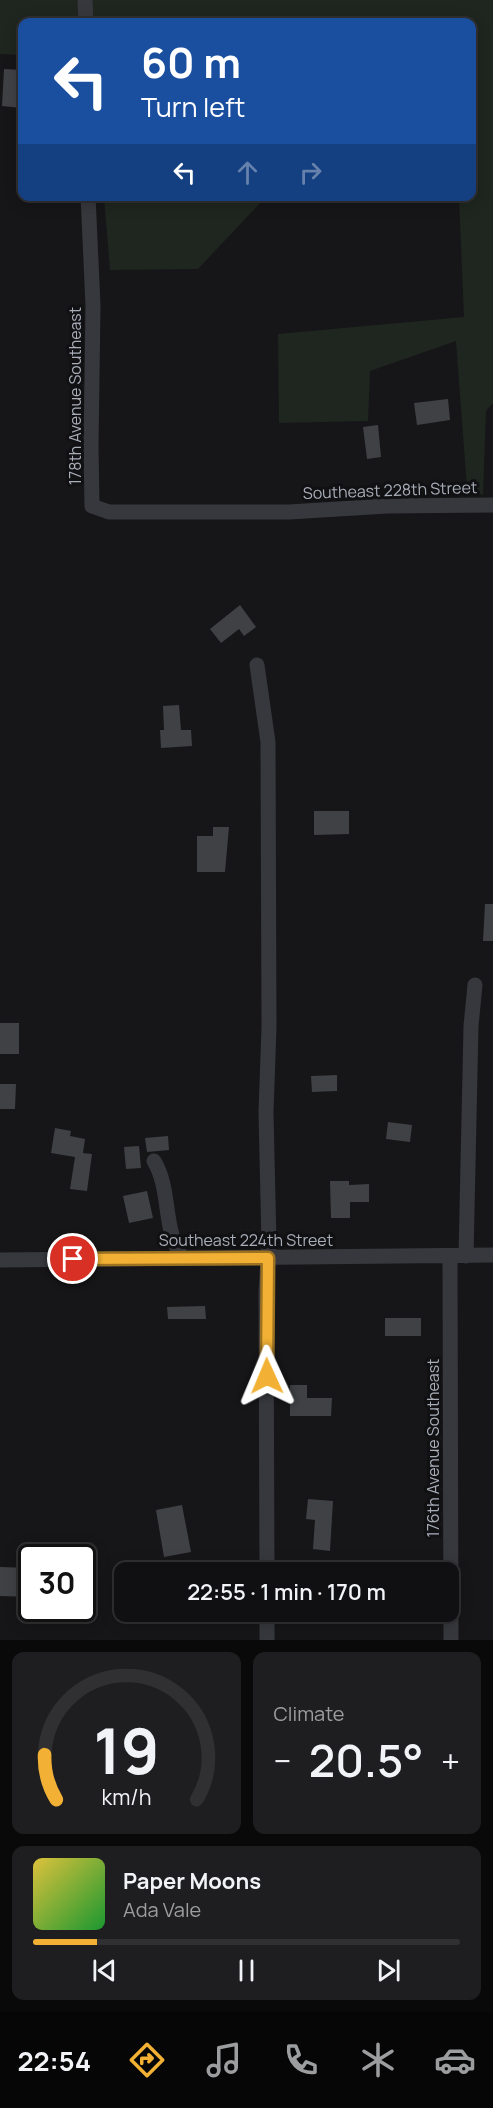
<!DOCTYPE html>
<html lang="en">
<head>
<meta charset="utf-8">
<style>
	body { margin:0; font-family:Manrope,sans-serif; background:#1e1e20; color:#f1f3f6; height:100vh; display:flex; flex-direction:column; font-size:22px; white-space:nowrap }
	* { box-sizing:border-box; margin:0 }
	p { font-size:20px; color:#9c9d9f }
	.icon { flex:none; width:33px; height:33px; fill:none; stroke:currentColor; stroke-width:2; stroke-linecap:round; stroke-linejoin:round }
	.map { position:relative; height:1640px; overflow:hidden }
	.details { display:flex; flex-direction:column; gap:12px; padding:12px; background:#09090a; flex:1 }
	.details>* { flex:none }
	.top-card { position:absolute; left:18px; top:18px; width:458px; height:183px; border-radius:12px; box-shadow:0 3px 15px #0003,0 0 0 2px #303032; background:#1a4fa0; color:#fff; overflow:hidden }
	.speed { position:absolute; left:18px; top:1544px; display:flex; gap:12px; font-size:30px; font-weight:700; text-align:center }
	.speed>* { display:grid; place-content:center; width:78px; height:78px; border-radius:50%; background:#101012; box-shadow:0 3px 15px #0003,0 0 0 2px #303032; line-height:1 }
	.speed .limit { border:3px solid #111; border-radius:9px; background:#fff; color:#111 }
	.pin { position:absolute; display:grid; place-items:center; width:51px; height:51px; color:#fff; margin:-26px; border:3px solid #fff; border-radius:50%; box-shadow:0 2px 6px #0007 }
	.me { position:absolute; width:66px; margin:-33px; rotate:359deg; stroke-linejoin:round; filter:drop-shadow(0 0 4px #0008) }
	.turn { display:flex; align-items:center; gap:21px; height:126px; padding:0 24px; font-size:27px }
	.turn .icon { width:78px; height:78px; stroke-width:2.5 }
	.turn b { display:block; font-size:42px; line-height:51px }
	.lanes { display:flex; align-items:center; height:57px; padding:0 24px; background:#0003; justify-content:center; gap:30px; direction:ltr }
	.lanes .off { opacity:.35 }
	.big { font-size:45px; font-weight:600; line-height:1.1 }
	.details .widget { flex:1; display:flex; flex-direction:column; justify-content:center; gap:9px; min-width:0; padding:0 21px; border-radius:12px; background:#1e1e20 }
	.details .dial { align-items:center; gap:0 }
	.dial svg { height:156px; overflow:visible; fill:none; stroke:#303032; stroke-width:7; stroke-linecap:round; text-anchor:middle }
	.dial text { fill:#f1f3f6; stroke:none }
	.song { display:flex; align-items:center; gap:18px }
	.cover { width:72px; height:72px; border-radius:9px; background:linear-gradient(135deg,hsl(50 70% 55%),hsl(130 70% 35%)) }
	.played { height:6px; border-radius:3px; background:linear-gradient(90deg,#f2b134 15%,#303032 15%) }
	.keys { display:flex; justify-content:space-around; direction:ltr }
	.heat { display:flex; justify-content:space-between; align-items:center; font-size:33px; direction:ltr }
	.details .tiles { flex:1; display:grid; gap:12px; grid-template-columns:1fr 1fr }
	.widget:last-child { grid-column:span 2 }
	.trip { position:absolute; left:114px; top:1562px; width:345px; height:60px; border-radius:12px; background:#101012; box-shadow:0 3px 15px #0003,0 0 0 2px #303032; font-weight:600; line-height:60px; text-align:center }
	.tab-bar { display:flex; height:96px; justify-content:space-around; align-items:center; background:#060607; color:#9c9d9f }
	.tab-bar .icon { width:42px; height:42px }
	.tab-bar .selected { color:#f2b134 }
	.tab-bar b { font-size:27px; color:#f1f3f6 }
	.map>svg:first-child { display:block }
</style>
</head>
<body>
<div class="map">
<svg width="493" height="1640" viewBox="0 0 493 1640">
	<rect width="100%" height="100%" fill="#161618"/>
	<!-- green -->
	<path fill="#1e261f" d="M0,0H493V403L486,411L483,495L467,488L456,341L370,371L368,421L279,423L278,334L464,317L459,197L471,196V22H22V55L0,54Z
		M104,197V196L266,197L198,269L110,270Z"/>
	<!-- building -->
	<path fill="#404145" d="M4,69L22,70V108L2,106Z
		M448,399L450,420L417,425L414,403Z
		M378,425L381,457L367,459L363,427Z
		M240,605L256,627L244,636L239,629L221,643L210,629Z
		M179,705L181,730H191L192,746L161,748L160,730H164L163,706Z
		M314,811H349V834L314,835Z
		M213,827H229L225,872H197V836H213Z
		M485,904H493V941H483Z
		M0,1023H19V1054H0Z
		M337,1075V1091L312,1092L311,1076Z
		M0,1084H16L15,1109H0Z
		M388,1122L412,1125L410,1142L386,1139Z
		M55,1128L71,1131L70,1136L85,1139L83,1153L92,1154L87,1191L70,1189L75,1157L51,1153Z
		M168,1136L169,1150L147,1152L145,1138Z
		M139,1146L141,1168L126,1169L124,1147Z
		M330,1181H349V1185L369,1184V1202H350V1218H331Z
		M147,1191L153,1218L129,1223L123,1196Z
		M205,1306L206,1319H168L167,1307Z
		M385,1318H421V1336H385Z
		M290,1385H307V1398H332L331,1416H290Z
		M308,1499L333,1501L330,1551L313,1549L315,1520L306,1519Z
		M182,1505L191,1552L164,1557L156,1510Z
		M0,1567L32,1568V1597L0,1596Z"/>
	<g fill="none" stroke-linecap="round" stroke-linejoin="round">
		<!-- minor -->
		<path stroke="#37383d" stroke-width="15" d="M85,0L86,22
			M88,196L93,305L91,447L92,506L109,512H289L387,506L493,505
			M257,665L268,742L269,1027L266,1112L269,1244L266,1292L267,1572
			M154,1161C167,1183 165,1207 171,1231C173,1241 178,1250 182,1258
			M450,1256L451,1640
			M466,1256L471,1026L475,985
			M0,1260L493,1255
			M267,1611V1640"/>
	</g>
	<g fill="none" stroke-linecap="round" stroke-linejoin="round">
		<defs>
			<path id="route" d="M73,1259L268,1258L267,1376"/>
		</defs>
		<!-- route casing -->
		<use href="#route" stroke="#9d7322" stroke-width="15"/>
		<!-- route -->
		<use href="#route" stroke="#f2b134" stroke-width="10"/>
	</g>
	<g text-anchor="middle" dominant-baseline="central" stroke-width="6" stroke-linejoin="round" paint-order="stroke">
		<!-- street labels -->
		<g font-size="16" fill="#a8adb8" stroke="#111113">
			<text transform="translate(75 396) rotate(-90)">178th Avenue Southeast</text>
			<text transform="translate(390 490) rotate(-2)">Southeast 228th Street</text>
			<text x="246" y="1240">Southeast 224th Street</text>
			<text transform="translate(433 1448) rotate(-90)">176th Avenue Southeast</text>
		</g>
	</g>
</svg>
<div class="speed"><div class="limit">30</div></div>
<div class="pin" style="left:73px;top:1259px;background:#d93025"><svg class="icon" aria-label="arrive" viewBox="0 0 24 24"><path d="M6 21V4h12l-3 4 3 4H6"/></svg></div>
<svg class="me" style="left:267px;top:1376px" viewBox="-20 -20 40 40"><path d="M0-17L14 15 0 8-14 15z" fill="#f2b134" stroke="#fff" stroke-width="4"/></svg>
<div class="trip">22:55 · 1 min · 170 m</div>
<div class="top-card">
<div class="turn"><svg class="icon" aria-label="left" viewBox="0 0 24 24"><path d="M17 20v-9H6M10 6l-5 5 5 5"/></svg><div><b>60 m</b>Turn left</div></div>
<div class="lanes"><svg class="icon" aria-label="left" viewBox="0 0 24 24"><path d="M17 20v-9H6M10 6l-5 5 5 5"/></svg><svg class="icon off" aria-label="ahead" viewBox="0 0 24 24"><path d="M12 20V5M6 11l6-6 6 6"/></svg><svg class="icon off" aria-label="right" viewBox="0 0 24 24"><path d="M7 20v-9h11M14 6l5 5-5 5"/></svg></div>
</div>
</div>
<section class="details">
<div class="tiles">
<div class="widget dial"><svg viewBox="0 0 100 80">
<path d="M14 69A42 42 0 1 1 86 69"/>
<path d="M14 69A42 42 0 0 1 8 46" stroke="#f2b134"/>
<text x="50" y="56" font-size="32" font-weight="700">19</text>
<text x="50" y="72" font-size="11">km/h</text>
</svg></div>
<div class="widget"><p>Climate</p>
<div class="heat"><a>−</a><b class="big">20.5°</b><a>+</a></div>
</div>
<div class="widget">
<div class="song"><i class="cover"></i><div><b>Paper Moons</b><p>Ada Vale</p></div></div>
<div class="played"></div>
<div class="keys"><svg class="icon" aria-label="previous" viewBox="0 0 24 24"><path d="M18 5L8 12l10 7zM5 5v14"/></svg><svg class="icon" aria-label="pause" viewBox="0 0 24 24"><path d="M8 5v14M16 5v14"/></svg><svg class="icon" aria-label="next" viewBox="0 0 24 24"><path d="M6 5l10 7-10 7zM19 5v14"/></svg></div>
</div>
</div>
</section>
<nav class="tab-bar">
<b>22:54</b>
<svg class="icon selected" aria-label="directions" viewBox="0 0 24 24"><path d="M12 3l9 9-9 9-9-9zM9 14v-3h6M13 9l2 2-2 2"/></svg>
<svg class="icon" aria-label="music" viewBox="0 0 24 24"><path d="M9 18V5l10-2v13"/><circle cx="6" cy="18" r="3"/><circle cx="16" cy="16" r="3"/></svg>
<svg class="icon" aria-label="phone" viewBox="0 0 24 24"><path d="M5 4h4l2 5-3 2q2 4 5 5l2-3 5 2v4C11 20 4 13 5 4z"/></svg>
<svg class="icon" aria-label="climate" viewBox="0 0 24 24"><path d="M12 3v18M4 7l16 10M4 17L20 7"/></svg>
<svg class="icon" aria-label="car" viewBox="0 0 24 24"><path d="M5 17H2v-5l4-1 3-4h7l3 4 3 1v5h-3M9 17h6M6 11h13"/><circle cx="7" cy="17" r="2"/><circle cx="17" cy="17" r="2"/></svg>
</nav>
</body>
</html>
